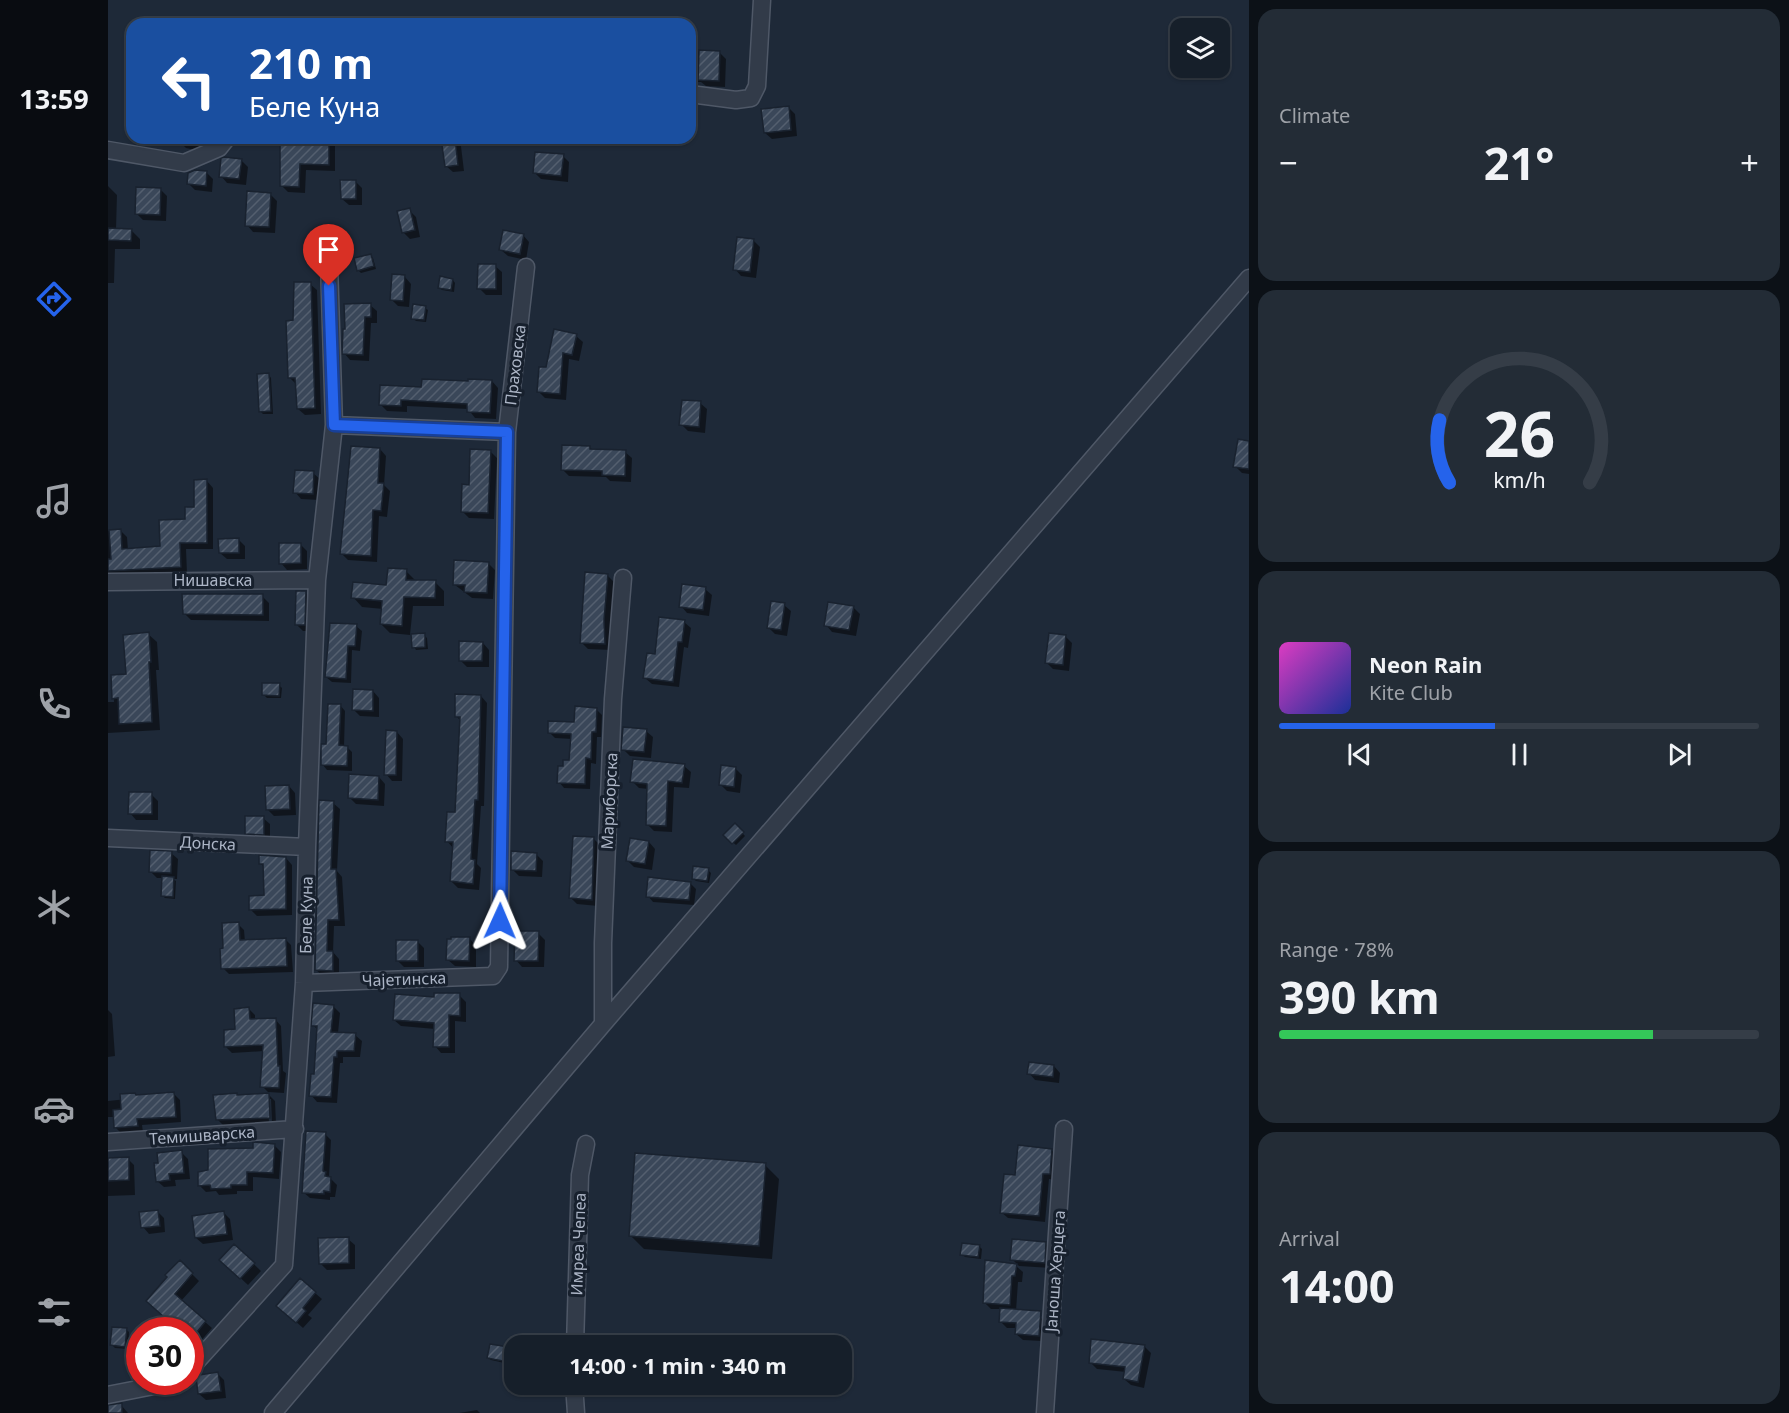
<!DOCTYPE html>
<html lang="en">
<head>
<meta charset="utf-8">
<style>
	body { margin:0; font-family:"Noto Sans",sans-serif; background:#232c36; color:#f1f3f6; height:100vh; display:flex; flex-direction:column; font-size:22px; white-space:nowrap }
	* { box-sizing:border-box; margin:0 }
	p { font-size:20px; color:#9ea2a8 }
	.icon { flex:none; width:33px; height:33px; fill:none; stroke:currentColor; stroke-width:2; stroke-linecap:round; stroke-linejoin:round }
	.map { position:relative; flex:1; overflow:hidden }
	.drawer { display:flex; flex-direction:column; gap:9px; padding:9px; background:#0c1117; width:540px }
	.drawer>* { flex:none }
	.banner { position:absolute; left:18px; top:18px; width:570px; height:126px; border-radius:18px; box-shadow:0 2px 4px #0004,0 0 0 2px #353d47; background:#1a4fa0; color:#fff; overflow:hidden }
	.fabs { position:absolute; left:1062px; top:18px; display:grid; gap:12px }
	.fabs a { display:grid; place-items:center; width:60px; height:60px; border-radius:12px; background:#161f2a; box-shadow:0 2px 4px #0004,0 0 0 2px #353d47; font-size:30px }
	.speed { position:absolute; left:18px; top:1317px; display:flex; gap:12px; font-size:30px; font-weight:700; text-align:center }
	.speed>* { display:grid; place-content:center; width:78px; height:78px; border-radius:50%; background:#161f2a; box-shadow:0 2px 4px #0004,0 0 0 2px #353d47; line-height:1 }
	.speed .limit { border:9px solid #d22; background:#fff; color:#111 }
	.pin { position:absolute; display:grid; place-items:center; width:51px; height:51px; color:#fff; margin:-62px -26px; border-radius:50% 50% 50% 0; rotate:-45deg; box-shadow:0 0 6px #0007 }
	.pin .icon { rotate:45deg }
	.me { position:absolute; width:66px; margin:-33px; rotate:1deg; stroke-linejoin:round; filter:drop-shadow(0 0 4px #0008) }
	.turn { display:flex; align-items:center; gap:21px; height:126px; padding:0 24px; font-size:27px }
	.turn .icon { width:78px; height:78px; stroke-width:2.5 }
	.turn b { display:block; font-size:42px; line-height:51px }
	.big { font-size:45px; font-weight:700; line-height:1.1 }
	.drawer .card { flex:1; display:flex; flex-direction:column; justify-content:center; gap:9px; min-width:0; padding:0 21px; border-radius:18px; background:#232c36 }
	.drawer .dial { align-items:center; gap:0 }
	.dial svg { height:156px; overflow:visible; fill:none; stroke:#353d47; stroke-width:7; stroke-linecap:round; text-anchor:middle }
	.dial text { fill:#f1f3f6; stroke:none }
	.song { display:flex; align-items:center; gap:18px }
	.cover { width:72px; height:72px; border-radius:9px; background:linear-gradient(135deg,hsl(310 70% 55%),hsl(230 70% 35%)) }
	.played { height:6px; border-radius:3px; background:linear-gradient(90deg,#2563eb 45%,#353d47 45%) }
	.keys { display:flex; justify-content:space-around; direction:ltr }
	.heat { display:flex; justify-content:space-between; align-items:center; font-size:33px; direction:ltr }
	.charge { height:9px; border-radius:4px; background:linear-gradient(90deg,#34c759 78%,#353d47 0) }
	.trip { position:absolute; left:396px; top:1335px; width:348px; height:60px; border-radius:18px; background:#161f2a; box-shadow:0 2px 4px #0004,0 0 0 2px #353d47; font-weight:700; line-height:60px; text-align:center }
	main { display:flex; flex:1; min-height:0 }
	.dock { display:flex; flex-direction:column; width:108px; justify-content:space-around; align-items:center; background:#090c11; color:#9ea2a8 }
	.dock .icon { width:42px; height:42px }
	.dock .on { color:#2563eb }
	.dock b { font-size:27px; color:#f1f3f6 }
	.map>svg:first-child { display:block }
</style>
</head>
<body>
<main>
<nav class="dock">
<b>13:59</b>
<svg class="icon on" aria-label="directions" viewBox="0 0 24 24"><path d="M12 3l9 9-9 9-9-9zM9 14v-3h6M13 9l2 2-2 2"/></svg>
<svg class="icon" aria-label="music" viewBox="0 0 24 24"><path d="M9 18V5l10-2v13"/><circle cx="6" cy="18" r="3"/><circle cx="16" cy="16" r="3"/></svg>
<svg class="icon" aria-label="phone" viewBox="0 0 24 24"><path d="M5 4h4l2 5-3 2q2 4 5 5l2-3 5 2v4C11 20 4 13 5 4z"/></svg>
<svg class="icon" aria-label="climate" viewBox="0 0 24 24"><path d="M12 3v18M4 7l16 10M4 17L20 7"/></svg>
<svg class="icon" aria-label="car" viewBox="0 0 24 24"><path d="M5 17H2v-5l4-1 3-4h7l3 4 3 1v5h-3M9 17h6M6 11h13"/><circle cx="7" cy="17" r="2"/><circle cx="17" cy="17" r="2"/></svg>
<svg class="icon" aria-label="filters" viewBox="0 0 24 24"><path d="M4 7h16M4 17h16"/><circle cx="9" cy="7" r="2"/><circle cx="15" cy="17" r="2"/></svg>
</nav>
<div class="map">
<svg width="1141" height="1413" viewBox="0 0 1141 1413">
	<defs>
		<pattern id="building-hatch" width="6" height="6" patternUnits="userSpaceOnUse" patternTransform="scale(1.5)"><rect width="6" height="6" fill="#3a4759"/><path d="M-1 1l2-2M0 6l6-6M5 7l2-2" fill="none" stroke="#545f6f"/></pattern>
	</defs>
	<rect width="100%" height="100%" fill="#1e2938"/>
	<!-- shadow -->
	<path fill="#0007" d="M352,19L357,24H335L334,21Z
		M215,22H235L236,24H215Z
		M582,51L612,53L618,59L617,87L598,86L593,82H582Z
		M680,107L687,114L689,136L664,139L657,133Z
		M72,138H93L91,151L78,148L72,142Z
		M174,138H225L227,140V171L198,170L197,193L180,192L174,186Z
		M335,138H352L356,171L345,172L338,166Z
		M526,138H548L547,146L531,144Z
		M455,156L461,162L460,182L433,179L426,172Z
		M133,160L140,167L138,185L119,183L113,176Z
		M99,173L105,179L104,192L87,190L80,183Z
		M247,181L254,188V205H241L234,199Z
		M0,186L9,195L8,230H23L32,239V249H7L6,283H0Z
		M52,189L59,196L58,221L35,220L29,214Z
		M162,194L169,201L167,233L145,232L139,225Z
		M301,210L308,217L312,237L302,239L295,232Z
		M415,235L421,242L418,260L400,256L393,250Z
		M645,240L652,247L648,278L633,276L627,269Z
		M262,255L265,258L268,269L253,273L250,270Z
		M387,266L394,272V295H378L371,288Z
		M297,277L303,284L301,307L290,306L284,300Z
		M345,280L347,283L346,292L334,290L331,288Z
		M202,284L209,290L213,414L197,415L190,409L188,384L181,377L187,322Z
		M262,305L269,311V323H263L261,361L242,360L236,353Z
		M317,308L320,310L318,322L308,321L305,318Z
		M468,336L475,342L471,361L461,359L458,400L437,398L431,392L439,369Z
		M161,375L163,378L165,414H155L152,411Z
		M384,381L390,388L388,419L367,418L360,409L299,406V412L279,411L272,404L315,389Z
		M592,403L599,409L597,433L580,431L573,424Z
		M1131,441L1141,442V474L1134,473L1127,466Z
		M481,447L485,450L517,452L524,458L523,482L502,481L498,477L461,476L454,469Z
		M272,449L278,456L276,485L282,491L279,517L271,516L269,562L240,560L234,554Z
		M382,451L389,458L386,519L361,518L354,511L362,486Z
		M205,473L212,479L211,500L193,499L187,492Z
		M99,481L105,488V549H78L79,573L0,578V531L12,530L19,537L20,550L54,547L88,509Z
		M130,539L137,546V559H119L112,553Z
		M192,544L199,551V569L179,570L173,563Z
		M380,563L387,570L385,599L364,598L347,585Z
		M298,571L307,580L327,582L336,591V606H305L302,635L282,633L273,624L275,609L254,607L245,597L279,586Z
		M499,575L506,582L502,628L503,650L480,649L473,642Z
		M597,589L604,595L601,616L579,613L573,606Z
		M197,593L204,599L203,631H195L188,624Z
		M154,596L161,603V621L83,620L76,613Z
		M676,605L683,611L679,636L667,634L660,627Z
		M745,607L752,614L748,636L724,632L718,625Z
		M576,622L583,628L580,648L576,647L571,687L544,684L537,678L548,656Z
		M248,626L254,631L252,651L244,650L243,683L224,682L218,677Z
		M40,634L49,642L51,670H48L52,730L0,733V702H6L4,676L20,675Z
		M316,635L319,638L320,649L308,650L306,647Z
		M957,636L964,643L961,671L945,669L939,663Z
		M375,643L381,650V667H359L352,660Z
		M171,685L174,688L173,698H159L156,695Z
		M265,691L271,698V717L252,716L246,710Z
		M373,696L379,703L376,806H373L369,864L373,868L371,890L350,888L343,881L345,848L339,841L348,814L353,721L348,716Z
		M232,705L237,711L236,747H239L244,752V771L219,770L214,764Z
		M488,709L494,715L493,737H489L488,764L483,763L482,789L456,788L451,782L456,767L463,762L464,739L447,738L441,732L467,723Z
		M538,731L545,737L543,758L522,756L515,749Z
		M289,732L295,739L294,781H284L278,774Z
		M576,766L583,772L581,788L566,787L564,832L546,831L540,825V789L531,788L524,781Z
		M627,768L634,775L632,793L619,791L613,785Z
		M271,777L277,784L276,806L248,804L242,798Z
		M181,786L187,793L188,815L166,816L159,809Z
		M43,794L50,801V820H28L22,813Z
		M225,803L232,809L229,871L234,877L237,926H226L225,952L231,959V976H215L208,970Z
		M155,818L162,824V840H145L138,833Z
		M627,825L637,836L628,845L617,835Z
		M486,839L492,845L490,906L469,904L463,898Z
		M541,842L547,849L544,870L526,867L520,861Z
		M63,853L70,859L69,879H65L68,881L67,899L57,898L54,895L55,878H49L42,871Z
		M428,854L435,861L434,877L411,876L404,869Z
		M178,858L184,865V915L149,916L143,910L158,897L156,867L152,863Z
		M600,870L603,873L601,883L588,881L585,878Z
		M582,883L588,889L586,905L545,902L540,896Z
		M130,924L136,930L137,942L177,939L183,945L185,972L121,974L115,968L117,950Z
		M430,933L437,940L436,967H414L408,960Z
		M362,939L368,946V967L347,966L340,960Z
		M309,941L316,948V967H296L289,960Z
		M351,995L358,1002V1022L347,1021V1053H333L327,1046V1029L293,1026L286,1020L327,999Z
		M225,1006L232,1013L230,1033L247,1035L254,1041L252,1057H235V1063H232L229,1103L209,1102L203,1095L207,1075L210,1030L205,1025Z
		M141,1009L147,1015V1021L167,1019L173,1026L175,1071L178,1073L176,1093L160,1092L154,1086L156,1051L124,1053L118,1047Z
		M0,1010L4,1014L7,1056L0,1057Z
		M946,1066L952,1073L951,1083L927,1080L921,1073Z
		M66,1094L72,1100L73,1122L34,1125L35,1132L13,1133L7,1127L6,1117H0V1101Z
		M161,1095L167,1101L168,1124H164L163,1099H160L161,1124L116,1126L109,1119L130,1096Z
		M217,1134L223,1140L221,1177L229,1185L227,1197H222V1200L202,1198L195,1192Z
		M166,1145L173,1152L171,1179L145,1177V1191H129V1194L111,1195L108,1191L98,1192L91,1185L102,1171L146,1150Z
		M943,1150L950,1156L947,1180L941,1179L937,1222L900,1218L893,1212L908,1177Z
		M73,1152L80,1159L82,1179L67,1180L68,1186L56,1187L49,1181Z
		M0,1159H20L26,1165L27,1195L0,1196Z
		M657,1165L671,1179L664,1259L536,1249L522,1235Z
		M49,1211L56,1218L57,1232L41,1234L35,1227Z
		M116,1213L122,1219L125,1240L95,1244L88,1238Z
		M240,1239L247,1245V1269L219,1270L212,1263Z
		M937,1243L944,1250L943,1268L911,1266L904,1259Z
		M127,1246L153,1271L140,1285L113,1260Z
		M871,1246L874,1249L873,1259L857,1257L854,1254Z
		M72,1262L91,1281L73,1301L104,1328L91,1343L86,1339L82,1342V1330H46L58,1318Z
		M908,1266L915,1272L914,1282H910L908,1311L928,1312L934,1319L933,1341L915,1340L908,1334L909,1328H899L892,1321L893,1309H883L876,1302Z
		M207,1293L214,1299L200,1315L204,1318L195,1328L177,1312Z
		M18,1329L21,1332L20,1349L7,1348L4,1345Z
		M984,1341L1037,1347L1043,1353L1036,1388L1023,1385L1016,1379L1018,1372L989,1369L982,1362Z
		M383,1345L406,1350V1365L383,1360L380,1358Z
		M110,1374L116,1380L118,1398L98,1400L91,1394Z
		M13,1405L20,1413H0V1406Z
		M369,1410L372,1413H351Z"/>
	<!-- building -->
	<path fill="url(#building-hatch)" stroke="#19222f" stroke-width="1.5" d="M591,50L612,51L611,81L590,80Z
		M681,106L683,130L656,133L653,109Z
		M200,138H221V165L192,164L191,187L172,186V140L200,141Z
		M333,138H347L350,165L337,167Z
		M427,152L456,154L453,176L425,173Z
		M116,157L134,159L131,179L111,177L113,158Z
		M87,170L99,171L98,186L79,184L80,173Z
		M232,180H248V199H233Z
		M28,187L53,188L52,215L27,214Z
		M139,191L163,193L161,227L137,226Z
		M302,208L307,230L294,233L289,211Z
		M0,228L24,229L23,241L0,240Z
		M395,230L416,234L412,254L391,250Z
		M629,237L646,239L642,272L625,270Z
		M263,254L266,266L249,271L246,258Z
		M370,264H388V289H369Z
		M284,274L297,275L295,301L282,300Z
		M332,276L345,279L343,290L330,288Z
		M186,282H203L207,408L189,409L187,378H180L178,321L185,320Z
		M263,303V317H257L255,355L234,354L235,329H237L236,304Z
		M305,304L318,306L316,320L303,319Z
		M446,329L469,334L464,355L455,353L452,394L429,392L431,367H438Z
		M161,373L163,411L151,412L149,374Z
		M314,379L360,381V379L384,380L382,413L359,412V404L293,400V406L271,405L272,385L313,387Z
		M574,400L593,401L591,427L571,425Z
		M1130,439L1141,441V469L1125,467Z
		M454,445L482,446V449L518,450L517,476L494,475V471L453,470Z
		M243,446L272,448L270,483H276L273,511L265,510L263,556L232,554Z
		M362,449L383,450L380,513L353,512L354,484L361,485Z
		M187,470L206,471L205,494L185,493Z
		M99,479V543H72L73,567L0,571V559H3L1,530L13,529L14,549L52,546L51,520L77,519V507H86V480Z
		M131,538V553H111L110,539Z
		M171,543H193V563L171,564Z
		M346,560L381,562L379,593L356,592L357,585H345Z
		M280,568L299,569L298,580H328L327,598L296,597L294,626L272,624L274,601L243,598L245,582L278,585Z
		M477,572L500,574L496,620L497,644L472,643Z
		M574,584L598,587L595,610L571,607Z
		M188,591H198L197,625H187Z
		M74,594H155V615L75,614Z
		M663,601L677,603L673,630L659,628Z
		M720,602L746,606L741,630L716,626Z
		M551,617L577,620L574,642H570L565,682L535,678L539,653L547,654Z
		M222,623L249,624L247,646H240L238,679L217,677Z
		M41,632L43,662H41L44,722L11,724L10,698L4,699L3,675L18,674L15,635Z
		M317,633V647L304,648L303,634Z
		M941,633L958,635L955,665L937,663Z
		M351,641L375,642L374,661H351Z
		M154,683H172L171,696L154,695Z
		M245,689L265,690V711L244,710Z
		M347,694L373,695L370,800H367L363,859L367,860L365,884L342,881L345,842H337L339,812H347L352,717H347Z
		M220,704H233L231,745L240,746L239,766L213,765V744H218Z
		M467,706L489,708L488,732H484L483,759L478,758L477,784L449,783L450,766H455V760H461L463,734L440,733V721L466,722Z
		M515,727L539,729L536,752L513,750Z
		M278,730L289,731L288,775H276Z
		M525,759L577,764L574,783L560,781L558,826L538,825L539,784L522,782Z
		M613,765L628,767L626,787L611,785Z
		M241,774L271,776L270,800L240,798Z
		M181,785L182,809L158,810L157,786Z
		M21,792H44V814H20Z
		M211,800L226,801L223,869H228L231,920H220L219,951H225V971L207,970Z
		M137,816H156V835L137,834Z
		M627,823L636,832L624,844L615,835Z
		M465,836L486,837L484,900L461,898Z
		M522,838L541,841L537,864L518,861Z
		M42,850L64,851L63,873L41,872Z
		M403,851L429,853L428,871L403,870Z
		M151,855L178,857V909L141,910V896L156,895L155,864H151Z
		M585,866L601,868L599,881L584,879Z
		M54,876L66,877L65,897L53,896Z
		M540,877L583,882L581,900L538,897Z
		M131,922L132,940L178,938L179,966L113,969L112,949L115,948L114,923Z
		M407,931H431L430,961H406Z
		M343,937H362L361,961L338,960L339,939H343Z
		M288,940H310V961H288Z
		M326,993H352V1016L341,1015V1047H325L326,1023L285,1020L287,994L326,997Z
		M205,1003L226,1005L223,1032L248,1033L246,1051H229V1057H226L223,1097L201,1096L203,1074H206L209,1026H203Z
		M141,1007L142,1019L168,1018L170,1066H172L171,1088L152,1087L155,1045L116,1047V1030L127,1029L126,1009Z
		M921,1062L946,1065L945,1077L919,1074Z
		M66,1092L68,1117L29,1119L30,1126L6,1128L5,1110L13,1109L12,1094L27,1093L28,1095Z
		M129,1093V1095L161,1093L162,1118L108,1120L105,1095Z
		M198,1131L218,1132L215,1171L218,1172L217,1176L223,1177L222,1192L216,1191V1194L194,1193Z
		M145,1142L167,1144L165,1173L139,1172V1185H123V1188L103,1189L102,1185L90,1186V1172L100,1170V1149L145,1148Z
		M910,1145L944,1149L942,1174H935L931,1216L892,1213L896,1174L907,1175Z
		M74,1150L76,1173L61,1174L62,1180L48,1182L46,1163H50L49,1153Z
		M527,1153L658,1163L651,1246L521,1236Z
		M21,1157V1180L0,1181V1158Z
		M50,1210L52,1226L33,1228L31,1212Z
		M116,1211L119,1234L87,1238L84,1216Z
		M241,1237V1263L211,1264L210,1238Z
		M904,1239L938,1242L937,1263L902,1260Z
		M854,1243L872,1245L870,1257L852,1255Z
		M126,1244L147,1263L132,1279L111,1260Z
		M72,1260L85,1273L67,1294L98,1321L84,1338L82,1330H44L56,1317L38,1301L59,1277L57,1275Z
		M877,1260L909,1264L907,1276H904L902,1305L875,1303Z
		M192,1278L208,1292L195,1308L198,1311L188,1323L168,1306Z
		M892,1308L933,1311L931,1336L907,1334L908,1323L891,1322Z
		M4,1327L19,1328L17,1347L2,1345Z
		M983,1339L1037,1345L1030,1382L1015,1379L1017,1367L981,1363Z
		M382,1344L406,1348V1363L379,1358Z
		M110,1372L113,1391L90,1394L88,1377L91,1375Z
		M14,1403V1413H0V1405Z"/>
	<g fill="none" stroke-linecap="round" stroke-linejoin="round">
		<defs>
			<path id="minor" d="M582,94L628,100L643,98L649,86L654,0
				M0,150L76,163L111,148L119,138
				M226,425L399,432
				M0,582L209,580
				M0,838L199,847
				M196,983L385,976L391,967L399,432L418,267
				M495,1024V943L505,699L515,578
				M0,1142L187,1129
				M467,1346L472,1175L478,1144
				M82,1369L176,1265L196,983L199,847L209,580L226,425L221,263
				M466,1384L468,1413
				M0,1395L66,1382
				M165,1413L495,1024L1141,278
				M937,1413L956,1129"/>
		</defs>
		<!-- minor casing -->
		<use href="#minor" stroke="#4f5867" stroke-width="19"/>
		<!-- minor -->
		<use href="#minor" stroke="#323b49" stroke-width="16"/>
	</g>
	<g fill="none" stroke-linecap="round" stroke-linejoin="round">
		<defs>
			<path id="route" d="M221,286L226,425L399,432L392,921"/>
		</defs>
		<!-- route casing -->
		<use href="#route" stroke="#184099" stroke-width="15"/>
		<!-- route -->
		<use href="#route" stroke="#2563eb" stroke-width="10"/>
	</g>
	<g text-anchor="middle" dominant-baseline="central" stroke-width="6" stroke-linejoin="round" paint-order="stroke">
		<!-- street labels -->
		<g font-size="16" fill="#acb5c6" stroke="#17202d">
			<text transform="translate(407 365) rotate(-83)">Праховска</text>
			<text x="105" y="580">Нишавска</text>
			<text transform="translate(501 801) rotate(-87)">Мариборска</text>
			<text transform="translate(100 843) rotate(3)">Донска</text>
			<text transform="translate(198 915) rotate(-89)">Беле Куна</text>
			<text transform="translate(296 979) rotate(-2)">Чајетинска</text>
			<text transform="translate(94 1135) rotate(-4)">Темишварска</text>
			<text transform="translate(470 1244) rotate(-88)">Имреа Чепеа</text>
			<text transform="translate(947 1271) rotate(-86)">Јаноша Херцега</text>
		</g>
	</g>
</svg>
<div class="fabs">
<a><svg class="icon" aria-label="layers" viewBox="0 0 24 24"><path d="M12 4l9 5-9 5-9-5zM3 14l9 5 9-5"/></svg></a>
</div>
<div class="speed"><div class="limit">30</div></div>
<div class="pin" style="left:221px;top:286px;background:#d93025"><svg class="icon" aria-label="arrive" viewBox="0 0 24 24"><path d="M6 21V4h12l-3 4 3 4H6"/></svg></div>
<svg class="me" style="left:392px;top:921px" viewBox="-20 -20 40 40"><path d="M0-17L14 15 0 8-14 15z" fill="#2563eb" stroke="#fff" stroke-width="4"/></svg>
<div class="trip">14:00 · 1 min · 340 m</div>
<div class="banner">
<div class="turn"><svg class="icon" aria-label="left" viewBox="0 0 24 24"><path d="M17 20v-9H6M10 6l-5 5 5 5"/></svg><div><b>210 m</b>Беле Куна</div></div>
</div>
</div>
<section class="drawer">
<div class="card"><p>Climate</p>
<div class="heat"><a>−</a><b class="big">21°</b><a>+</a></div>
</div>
<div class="card dial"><svg viewBox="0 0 100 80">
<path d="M14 69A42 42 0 1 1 86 69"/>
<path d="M14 69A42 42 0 0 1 9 37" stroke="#2563eb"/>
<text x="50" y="56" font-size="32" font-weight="700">26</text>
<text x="50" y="72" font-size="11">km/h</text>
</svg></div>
<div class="card">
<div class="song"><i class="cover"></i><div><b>Neon Rain</b><p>Kite Club</p></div></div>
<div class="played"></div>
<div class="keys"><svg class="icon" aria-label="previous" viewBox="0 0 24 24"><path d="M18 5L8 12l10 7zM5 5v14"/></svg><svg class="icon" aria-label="pause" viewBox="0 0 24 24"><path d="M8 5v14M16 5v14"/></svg><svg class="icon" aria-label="next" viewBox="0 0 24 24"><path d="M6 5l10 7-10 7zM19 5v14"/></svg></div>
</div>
<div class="card"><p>Range · 78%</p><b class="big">390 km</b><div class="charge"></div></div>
<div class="card"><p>Arrival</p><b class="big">14:00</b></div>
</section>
</main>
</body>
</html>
